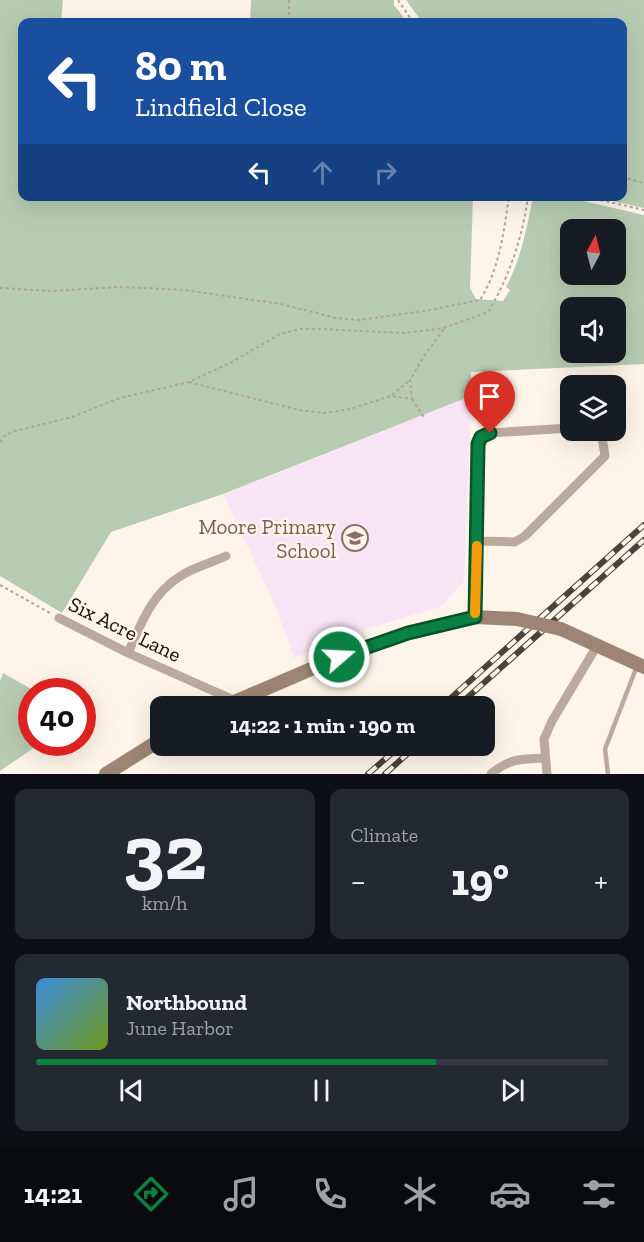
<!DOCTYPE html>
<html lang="en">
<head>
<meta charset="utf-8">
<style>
	body { margin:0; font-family:"Zilla Slab",serif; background:#242831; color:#f1f3f6; height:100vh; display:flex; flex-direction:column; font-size:22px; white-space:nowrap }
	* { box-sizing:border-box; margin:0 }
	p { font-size:20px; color:#9ea1a6 }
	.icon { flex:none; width:33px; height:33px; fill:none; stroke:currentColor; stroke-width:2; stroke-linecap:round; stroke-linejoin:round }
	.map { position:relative; height:774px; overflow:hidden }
	.side { display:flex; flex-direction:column; gap:15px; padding:15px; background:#0d0f14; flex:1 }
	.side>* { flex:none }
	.banner { position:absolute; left:18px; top:18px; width:609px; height:183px; border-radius:12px; box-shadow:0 6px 24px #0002; background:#1a4fa0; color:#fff; overflow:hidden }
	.needle { width:39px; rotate:7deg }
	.tools { position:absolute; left:560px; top:219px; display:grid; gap:12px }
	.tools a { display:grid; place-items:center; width:66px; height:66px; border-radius:12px; background:#171b24; box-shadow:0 6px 24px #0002; font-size:30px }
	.speed { position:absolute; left:18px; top:678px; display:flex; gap:12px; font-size:30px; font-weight:700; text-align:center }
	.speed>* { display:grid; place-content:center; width:78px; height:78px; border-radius:50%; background:#171b24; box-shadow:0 6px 24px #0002; line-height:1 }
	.speed .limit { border:9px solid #d22; background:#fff; color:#111 }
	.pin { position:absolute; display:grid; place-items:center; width:51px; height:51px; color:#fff; margin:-62px -26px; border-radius:50% 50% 50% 0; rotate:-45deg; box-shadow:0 0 6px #0007 }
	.pin .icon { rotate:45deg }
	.me { position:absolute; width:66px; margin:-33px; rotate:71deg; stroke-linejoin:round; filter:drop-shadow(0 0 4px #0008) }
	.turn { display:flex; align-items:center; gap:21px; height:126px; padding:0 18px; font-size:27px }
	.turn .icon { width:78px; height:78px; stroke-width:2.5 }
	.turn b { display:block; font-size:42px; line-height:51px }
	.lanes { display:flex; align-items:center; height:57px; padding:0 18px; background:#0003; justify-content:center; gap:30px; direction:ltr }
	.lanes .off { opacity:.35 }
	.big { font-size:45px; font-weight:800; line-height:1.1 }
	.side .card { flex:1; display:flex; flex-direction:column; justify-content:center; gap:9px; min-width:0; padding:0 21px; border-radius:12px; background:#242831 }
	.side .dial { align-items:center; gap:0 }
	.dial b { font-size:78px; line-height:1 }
	.song { display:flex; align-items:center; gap:18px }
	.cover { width:72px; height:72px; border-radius:9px; background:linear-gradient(135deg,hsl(210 70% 55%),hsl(80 70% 35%)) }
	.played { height:6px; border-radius:3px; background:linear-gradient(90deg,#0b8043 70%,#363941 70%) }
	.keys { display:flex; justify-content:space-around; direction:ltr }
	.heat { display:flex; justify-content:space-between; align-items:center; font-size:33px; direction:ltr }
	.side .tiles { flex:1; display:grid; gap:15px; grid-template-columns:1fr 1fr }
	.card:last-child { grid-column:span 2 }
	.trip { position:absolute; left:150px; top:696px; width:345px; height:60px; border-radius:12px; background:#171b24; box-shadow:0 6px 24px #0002; font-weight:800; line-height:60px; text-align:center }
	.dock { display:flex; height:96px; justify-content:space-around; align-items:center; background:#090b0e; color:#9ea1a6 }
	.dock .icon { width:42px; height:42px }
	.dock .current { color:#0b8043 }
	.dock b { font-size:27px; color:#f1f3f6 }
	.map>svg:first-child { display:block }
</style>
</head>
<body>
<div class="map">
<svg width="644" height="774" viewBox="0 0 644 774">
	<rect width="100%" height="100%" fill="#fef4e9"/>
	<!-- education -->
	<path fill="#f7e5f6" d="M471,396L464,582L440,607L349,634L294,658L273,600L223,495Z"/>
	<!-- green -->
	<path fill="#b7cbb2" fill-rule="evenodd" d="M0,0H63L61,22H22V196L473,197L470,288L476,299L503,301L510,290L506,287C521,259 527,227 533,197H566L644,215V364L471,372V396L223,494L111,532L62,613L0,576ZM570,230H615V274H570ZM570,308H615V352H570Z
		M251,0H394V5L407,22H250Z
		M406,0H644V208L594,197L622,196V22H422Z
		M3,673L35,691L32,692V742L41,743L0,771V681Z"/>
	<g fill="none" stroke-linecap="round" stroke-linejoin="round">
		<!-- path -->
		<path stroke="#aca399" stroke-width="2" stroke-dasharray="3 3" stroke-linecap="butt" d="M289,0V15L291,22
			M398,0L413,22
			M622,177L644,183
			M583,196L644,210
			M0,288L52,291L120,287L185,290L281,304L336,318L360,320L430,310L480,300C499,270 504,232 509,196
			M189,382L299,410L325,413L350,409L391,396L412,399L410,380L424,356L444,329
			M392,395L410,380
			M412,399L425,419
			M0,442L4,436L15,431L72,417L120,398L189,382L232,362L280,334L300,329H320L405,333L444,328L488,312C509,278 523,236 528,196
			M0,585L50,613"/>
		<!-- lane -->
		<path stroke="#bba99d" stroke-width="4.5" d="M608,774L605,749L637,666"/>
		<!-- street -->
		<path stroke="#bba99d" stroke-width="9" d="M477,541L515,542L525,536L605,456L602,437L594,430
			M475,617L478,444L481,437L490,433L570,428
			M59,618L128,653L236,701
			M128,653C141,624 151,595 179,577C192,568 211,563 226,556
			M491,774C510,758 521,759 545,758
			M547,774L544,739L552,721L598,644"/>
		<!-- secondary -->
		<path stroke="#9e8472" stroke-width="14" d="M561,629L644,667
			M225,706L339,657L408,633L475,617L517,619
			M106,774L160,740"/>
		<defs>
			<path id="rail" d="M442,706L644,525
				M458,706L644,540
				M368,774L400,746
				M385,774L416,746"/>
		</defs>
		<!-- rail casing -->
		<use href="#rail" stroke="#4b4239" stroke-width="6"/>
		<!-- rail -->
		<use href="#rail" stroke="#fef4e9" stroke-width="4" stroke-dasharray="11" stroke-linecap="butt"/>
		<!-- secondary-bridge -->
		<path stroke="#9e8472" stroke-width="14" d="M517,619L561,629"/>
	</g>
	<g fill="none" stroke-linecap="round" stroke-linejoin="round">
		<defs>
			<path id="route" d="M339,657L408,633L475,617L478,444L481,437L490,433"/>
		</defs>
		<!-- route casing -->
		<use href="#route" stroke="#07532c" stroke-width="15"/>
		<!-- route -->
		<use href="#route" stroke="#0b8043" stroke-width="10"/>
		<!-- slow -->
		<path stroke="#f59e0b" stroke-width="10" d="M475,613L477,546"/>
	</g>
	<!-- icons -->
	<defs>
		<symbol id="school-ring" viewBox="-11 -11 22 22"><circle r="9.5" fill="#fef4e9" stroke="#8d6e63" stroke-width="1.5"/><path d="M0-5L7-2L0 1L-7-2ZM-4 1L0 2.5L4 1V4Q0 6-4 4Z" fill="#8d6e63"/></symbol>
	</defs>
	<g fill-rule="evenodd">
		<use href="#school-ring" x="340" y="523" width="30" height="30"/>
	</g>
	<g text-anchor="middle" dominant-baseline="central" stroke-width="4.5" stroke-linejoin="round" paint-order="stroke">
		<!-- education labels -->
		<g font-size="21" fill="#785e54" stroke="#fef4e9" text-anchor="end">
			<text x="336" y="526">Moore Primary<tspan x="336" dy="24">School</tspan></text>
		</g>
		<!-- street labels -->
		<g font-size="21" fill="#160e05" stroke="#fef4e9">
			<text transform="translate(125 629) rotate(26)">Six Acre Lane</text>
		</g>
	</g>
</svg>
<div class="tools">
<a><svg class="needle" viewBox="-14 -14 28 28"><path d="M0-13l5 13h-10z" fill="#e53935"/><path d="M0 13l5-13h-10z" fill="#9ea1a6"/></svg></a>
<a><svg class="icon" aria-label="sound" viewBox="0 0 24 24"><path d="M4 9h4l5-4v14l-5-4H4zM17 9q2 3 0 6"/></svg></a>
<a><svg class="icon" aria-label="layers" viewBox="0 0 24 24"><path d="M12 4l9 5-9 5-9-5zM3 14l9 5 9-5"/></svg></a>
</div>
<div class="speed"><div class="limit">40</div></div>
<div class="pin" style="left:490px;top:433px;background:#d93025"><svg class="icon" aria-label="arrive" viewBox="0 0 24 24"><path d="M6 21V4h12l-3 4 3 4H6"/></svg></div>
<svg class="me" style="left:339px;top:657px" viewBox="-20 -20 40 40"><circle r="17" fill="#0b8043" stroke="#fff" stroke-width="3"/><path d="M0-11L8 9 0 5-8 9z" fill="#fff"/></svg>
<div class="trip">14:22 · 1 min · 190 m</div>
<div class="banner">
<div class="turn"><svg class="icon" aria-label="left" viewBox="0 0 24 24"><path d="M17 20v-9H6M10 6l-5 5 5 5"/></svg><div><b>80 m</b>Lindfield Close</div></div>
<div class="lanes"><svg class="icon" aria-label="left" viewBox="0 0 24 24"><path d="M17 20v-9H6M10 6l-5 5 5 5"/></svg><svg class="icon off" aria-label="ahead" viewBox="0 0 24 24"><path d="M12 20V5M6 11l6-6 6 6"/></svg><svg class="icon off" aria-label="right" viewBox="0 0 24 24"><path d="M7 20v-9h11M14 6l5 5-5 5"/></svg></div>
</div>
</div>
<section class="side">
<div class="tiles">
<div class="card dial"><b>32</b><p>km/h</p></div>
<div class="card"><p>Climate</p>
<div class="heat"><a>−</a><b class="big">19°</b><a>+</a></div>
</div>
<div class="card">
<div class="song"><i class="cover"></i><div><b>Northbound</b><p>June Harbor</p></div></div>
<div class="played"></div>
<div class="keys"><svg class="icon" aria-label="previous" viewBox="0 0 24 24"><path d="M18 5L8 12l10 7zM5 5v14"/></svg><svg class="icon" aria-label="pause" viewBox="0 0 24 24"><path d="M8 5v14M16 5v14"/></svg><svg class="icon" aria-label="next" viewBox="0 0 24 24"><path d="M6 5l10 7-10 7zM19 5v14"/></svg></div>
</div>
</div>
</section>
<nav class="dock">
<b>14:21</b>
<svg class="icon current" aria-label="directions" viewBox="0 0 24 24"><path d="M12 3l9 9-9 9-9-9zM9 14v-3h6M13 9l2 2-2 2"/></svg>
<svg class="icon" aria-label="music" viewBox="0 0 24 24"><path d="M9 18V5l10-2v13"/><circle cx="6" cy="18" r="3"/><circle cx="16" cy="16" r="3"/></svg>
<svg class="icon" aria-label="phone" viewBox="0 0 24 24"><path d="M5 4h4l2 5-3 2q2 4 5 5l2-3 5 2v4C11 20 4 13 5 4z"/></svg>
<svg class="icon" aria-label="climate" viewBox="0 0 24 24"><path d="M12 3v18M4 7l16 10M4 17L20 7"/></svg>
<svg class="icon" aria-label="car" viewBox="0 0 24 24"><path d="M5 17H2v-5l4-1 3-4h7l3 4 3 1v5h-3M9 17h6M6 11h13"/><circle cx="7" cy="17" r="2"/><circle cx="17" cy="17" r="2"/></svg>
<svg class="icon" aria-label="filters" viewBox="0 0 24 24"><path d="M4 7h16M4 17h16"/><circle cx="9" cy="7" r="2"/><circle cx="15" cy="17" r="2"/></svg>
</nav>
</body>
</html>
